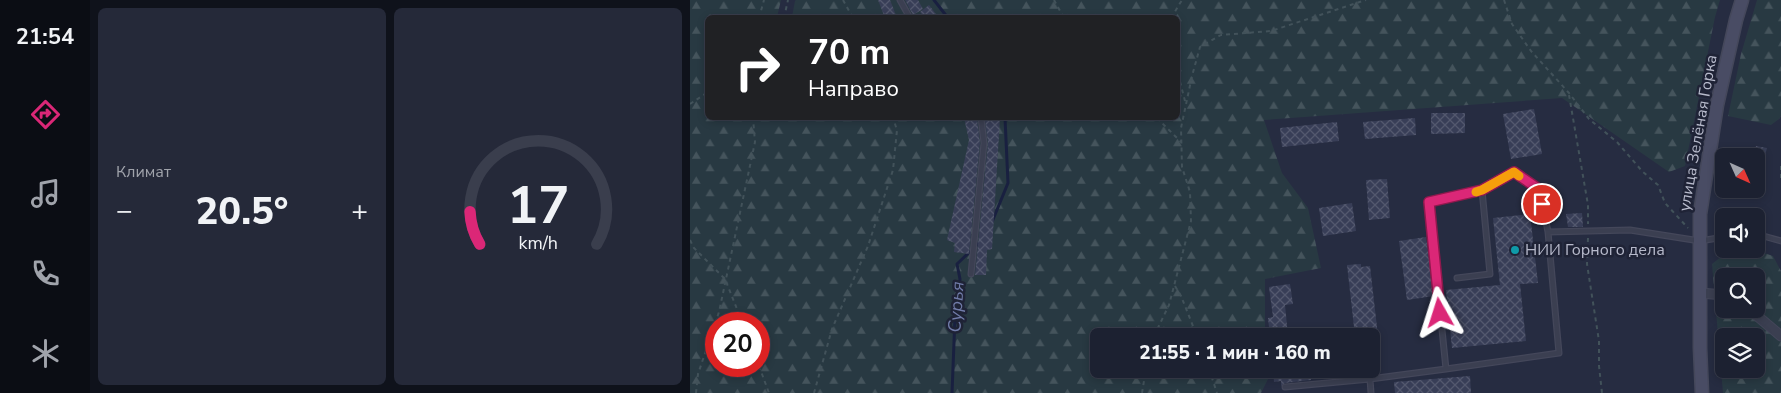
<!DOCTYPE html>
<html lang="ru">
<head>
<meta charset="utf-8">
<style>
	body { margin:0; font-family:"Nunito Sans",sans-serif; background:#252939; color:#f1f3f6; height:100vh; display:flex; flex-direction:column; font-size:19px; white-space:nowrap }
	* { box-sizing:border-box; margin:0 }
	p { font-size:16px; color:#a0a3ab }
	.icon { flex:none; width:28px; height:28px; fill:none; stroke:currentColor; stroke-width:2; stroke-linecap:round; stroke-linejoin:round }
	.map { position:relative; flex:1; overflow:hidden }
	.panel { display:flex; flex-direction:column; gap:8px; padding:8px; background:#0f121b; width:600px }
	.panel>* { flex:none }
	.hud { position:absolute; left:15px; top:15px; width:475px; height:105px; border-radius:8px; box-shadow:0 2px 8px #0003,0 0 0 1px #3a3e4d; background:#202124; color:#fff; overflow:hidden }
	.needle { width:32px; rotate:135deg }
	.controls { position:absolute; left:1025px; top:148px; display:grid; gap:10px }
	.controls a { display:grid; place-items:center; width:50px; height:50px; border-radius:8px; background:#1c2131; box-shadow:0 2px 8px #0003,0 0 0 1px #3a3e4d; font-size:25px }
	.speed { position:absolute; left:15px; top:312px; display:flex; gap:10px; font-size:25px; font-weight:700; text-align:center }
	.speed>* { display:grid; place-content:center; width:65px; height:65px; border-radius:50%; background:#1c2131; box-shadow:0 2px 8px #0003,0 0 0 1px #3a3e4d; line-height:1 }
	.speed .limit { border:8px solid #d22; background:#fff; color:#111 }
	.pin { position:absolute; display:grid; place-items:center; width:42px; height:42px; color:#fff; margin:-21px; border:2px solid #fff; border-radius:50%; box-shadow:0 1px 5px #0007 }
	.me { position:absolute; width:55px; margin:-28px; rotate:354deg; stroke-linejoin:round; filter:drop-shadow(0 0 4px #0008) }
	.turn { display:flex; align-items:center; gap:18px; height:105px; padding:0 20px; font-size:22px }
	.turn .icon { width:65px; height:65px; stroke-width:2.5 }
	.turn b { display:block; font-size:35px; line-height:42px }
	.big { font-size:38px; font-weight:800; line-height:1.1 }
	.panel .tile { flex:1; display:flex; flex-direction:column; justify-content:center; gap:8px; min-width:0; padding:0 18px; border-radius:8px; background:#252939 }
	.panel .dial { align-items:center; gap:0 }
	.dial svg { height:130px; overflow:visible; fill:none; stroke:#3a3e4d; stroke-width:7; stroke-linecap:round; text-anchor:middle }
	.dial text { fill:#f1f3f6; stroke:none }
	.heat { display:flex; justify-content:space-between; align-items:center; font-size:28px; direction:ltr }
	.panel .tiles { flex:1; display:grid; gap:8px; grid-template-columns:repeat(2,1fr) }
	.trip { position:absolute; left:400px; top:328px; width:290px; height:50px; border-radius:8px; background:#1c2131; box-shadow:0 2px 8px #0003,0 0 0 1px #3a3e4d; font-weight:800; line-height:50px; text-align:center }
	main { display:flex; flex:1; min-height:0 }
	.tabs { display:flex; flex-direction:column; width:90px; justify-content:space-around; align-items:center; background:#0b0d14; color:#a0a3ab }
	.tabs .icon { width:35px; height:35px }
	.tabs .selected { color:#db2777 }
	.tabs b { font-size:22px; color:#f1f3f6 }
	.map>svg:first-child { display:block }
</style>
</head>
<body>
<main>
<nav class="tabs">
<b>21:54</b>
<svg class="icon selected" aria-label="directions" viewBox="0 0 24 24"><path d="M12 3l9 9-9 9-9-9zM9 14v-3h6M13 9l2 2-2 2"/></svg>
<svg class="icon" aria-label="music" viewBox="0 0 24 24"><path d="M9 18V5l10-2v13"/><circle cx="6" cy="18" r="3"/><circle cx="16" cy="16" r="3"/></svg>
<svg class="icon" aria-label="phone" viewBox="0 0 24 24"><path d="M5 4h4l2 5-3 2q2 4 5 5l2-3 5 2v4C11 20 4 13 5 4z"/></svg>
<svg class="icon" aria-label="climate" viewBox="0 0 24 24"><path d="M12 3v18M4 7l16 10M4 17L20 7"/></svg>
</nav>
<section class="panel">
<div class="tiles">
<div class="tile"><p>Климат</p>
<div class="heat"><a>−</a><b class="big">20.5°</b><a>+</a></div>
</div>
<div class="tile dial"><svg viewBox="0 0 100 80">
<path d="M14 69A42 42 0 1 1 86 69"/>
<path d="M14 69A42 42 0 0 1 8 49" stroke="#db2777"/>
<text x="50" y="56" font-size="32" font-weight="700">17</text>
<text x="50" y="72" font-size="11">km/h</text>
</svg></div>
</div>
</section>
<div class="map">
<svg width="1091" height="393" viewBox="0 0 1091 393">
	<defs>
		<pattern id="forest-firs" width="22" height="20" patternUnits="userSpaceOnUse" patternTransform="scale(1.25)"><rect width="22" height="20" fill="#283942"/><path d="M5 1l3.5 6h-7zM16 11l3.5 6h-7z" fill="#45545c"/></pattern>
		<pattern id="building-cross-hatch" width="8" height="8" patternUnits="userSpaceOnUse" patternTransform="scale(1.25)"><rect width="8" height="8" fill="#383e57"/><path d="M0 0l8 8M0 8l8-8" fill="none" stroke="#53586e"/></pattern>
	</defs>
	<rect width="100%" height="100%" fill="#262c41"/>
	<!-- forest -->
	<path fill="url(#forest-firs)" fill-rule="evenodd" d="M0,0H91L87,17L18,18V118H488V18L102,17L105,1L106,0H1030L1025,17L995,166L979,172L872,98L574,120L592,173L618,208L631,268L575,279V336H409V369H580V375L571,393H0ZM26,324H69V366H26Z
		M1067,0H1091V116L1089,119L1081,125L1038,116L1051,54Z
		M1041,249H1062L1083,256L1091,271V393H1033L1022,264ZM1034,276H1066V309H1034ZM1034,336H1066V369H1034Z"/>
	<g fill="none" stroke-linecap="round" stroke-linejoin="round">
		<!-- stream -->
		<path stroke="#192040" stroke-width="3" d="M244,0L258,18
			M302,222L318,183L315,118
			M262,393L265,317L270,279L267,264L290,242"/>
	</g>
	<!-- building -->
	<path fill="url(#building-cross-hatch)" d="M188,0H200L207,18H195Z
		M215,0H228L233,9L223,15Z
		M239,5L249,18H235L230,12Z
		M844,109L852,154L821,159L813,114Z
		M741,113H775V133L741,134Z
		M274,118H287L290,143L279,254L264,252L265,243L257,240L279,140Z
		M310,118L302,249L297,250L296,275H285L298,143L295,121Z
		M725,118L726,135L675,139L673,122Z
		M647,122L649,141L592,147L590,128Z
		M1066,146L1077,148L1073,163L1066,162V156H1064Z
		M697,179L700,218L679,220L676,180Z
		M662,203L666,231L633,236L629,208Z
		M892,213L893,227H878L876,214Z
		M840,214L848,283L830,284L836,341L762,348L756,290L810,285L803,218Z
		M736,237L744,296L717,300L709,241Z
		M671,264V267L680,266L688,336H665L657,265Z
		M600,284L603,304L595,305L598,336H580L578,318L583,317L579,287Z
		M583,369H620L621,380L595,383L591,386V381L584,382Z
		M780,376L781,393H705L704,382Z"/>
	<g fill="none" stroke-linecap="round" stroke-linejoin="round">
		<defs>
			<path id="lane" d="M210,0L220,18
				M858,232L850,190L824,172L792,190L739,202L756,369L869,353L858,232L940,230L1010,241L1034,237
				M1066,234L1091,241
				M281,274L294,143L291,118
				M767,278L800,274L792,190
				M595,387L680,379L667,369
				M681,393L680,379L756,369"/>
			<path id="street" d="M1010,293L1034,295
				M1059,309L1091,336"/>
			<path id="secondary" d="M1012,393L1010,348V214L1027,105L1046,20L1052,0"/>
		</defs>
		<!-- lane casing -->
		<use href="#lane" stroke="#44475a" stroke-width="7"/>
		<!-- street casing -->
		<use href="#street" stroke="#44475a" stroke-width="11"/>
		<!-- secondary casing -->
		<use href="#secondary" stroke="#44475a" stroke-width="15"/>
		<!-- path -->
		<path stroke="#42525a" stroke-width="2" stroke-dasharray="4 4" stroke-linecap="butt" d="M153,0L163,18
			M364,0L374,18
			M814,0L822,24L841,51L879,93L899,119L927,142L952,171L968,185L975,203L998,228
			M69,18L74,0
			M94,18L98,0
			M481,18L492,0
			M488,74L495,101
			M879,95L898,205V224
			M0,104L18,92
			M467,118L491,142
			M1091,166V179
			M898,238L897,264L909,341V366L912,393
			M0,240L4,248L35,279L53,324
			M485,286L491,296L507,336
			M464,336L479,305L501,221L500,192L492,167L491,128L502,76L510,47L531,35L581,31L676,0
			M69,366L79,393
			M519,369L527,393
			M6,393L8,374L29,312L65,142L63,118
			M124,393L142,329L178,246L203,170L207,130L203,118
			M452,393L456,369"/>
		<!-- lane -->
		<use href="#lane" stroke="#3b3f51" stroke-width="4.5"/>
		<!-- street -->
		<use href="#street" stroke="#3b3f51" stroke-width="9"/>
		<!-- secondary -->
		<use href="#secondary" stroke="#494c64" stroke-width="12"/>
	</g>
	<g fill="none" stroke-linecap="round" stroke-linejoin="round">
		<defs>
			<path id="route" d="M750,313L739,202L792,190L824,172L850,190L852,204"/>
		</defs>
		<!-- route casing -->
		<use href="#route" stroke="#8e194d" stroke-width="12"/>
		<!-- route -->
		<use href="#route" stroke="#db2777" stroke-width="9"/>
		<!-- slow -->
		<path stroke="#f59e0b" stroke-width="9" d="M786,192L792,190L824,172L829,176"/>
	</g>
	<!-- markers -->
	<circle fill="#0f9aa8" stroke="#1f2336" stroke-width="2" cx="825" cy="250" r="5"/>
	<g text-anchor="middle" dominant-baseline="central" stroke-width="5" stroke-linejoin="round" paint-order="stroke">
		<!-- street labels -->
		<g font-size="16" fill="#b7bacb" stroke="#1f2336">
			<text transform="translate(1008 133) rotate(-80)">улица Зелёная Горка</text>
		</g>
		<!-- poi labels -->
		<g font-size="16" fill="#b7bacb" stroke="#1f2336" text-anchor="start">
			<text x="835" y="250">НИИ Горного дела</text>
		</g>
		<!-- water labels -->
		<g font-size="18" font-style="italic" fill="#717ca9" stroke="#1f2336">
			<text transform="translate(266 307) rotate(-86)">Сурья</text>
		</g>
	</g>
</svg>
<div class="controls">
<a><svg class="needle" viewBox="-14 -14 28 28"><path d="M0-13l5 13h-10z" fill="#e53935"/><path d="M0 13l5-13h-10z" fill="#a0a3ab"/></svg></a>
<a><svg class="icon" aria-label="sound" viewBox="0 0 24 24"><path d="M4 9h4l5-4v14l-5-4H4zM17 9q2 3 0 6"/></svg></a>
<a><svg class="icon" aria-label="search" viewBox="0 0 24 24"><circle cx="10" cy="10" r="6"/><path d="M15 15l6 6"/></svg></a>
<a><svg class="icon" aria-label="layers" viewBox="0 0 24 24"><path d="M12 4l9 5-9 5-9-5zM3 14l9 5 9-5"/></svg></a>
</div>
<div class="speed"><div class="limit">20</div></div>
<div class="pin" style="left:852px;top:204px;background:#d93025"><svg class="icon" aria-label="arrive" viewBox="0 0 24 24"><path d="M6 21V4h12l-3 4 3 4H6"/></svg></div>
<svg class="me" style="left:750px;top:313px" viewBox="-20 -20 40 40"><path d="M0-17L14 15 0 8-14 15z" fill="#db2777" stroke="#fff" stroke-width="4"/></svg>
<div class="trip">21:55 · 1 мин · 160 m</div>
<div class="hud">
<div class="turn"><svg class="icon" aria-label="right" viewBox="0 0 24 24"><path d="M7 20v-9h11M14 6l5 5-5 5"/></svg><div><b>70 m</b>Направо</div></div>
</div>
</div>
</main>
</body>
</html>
